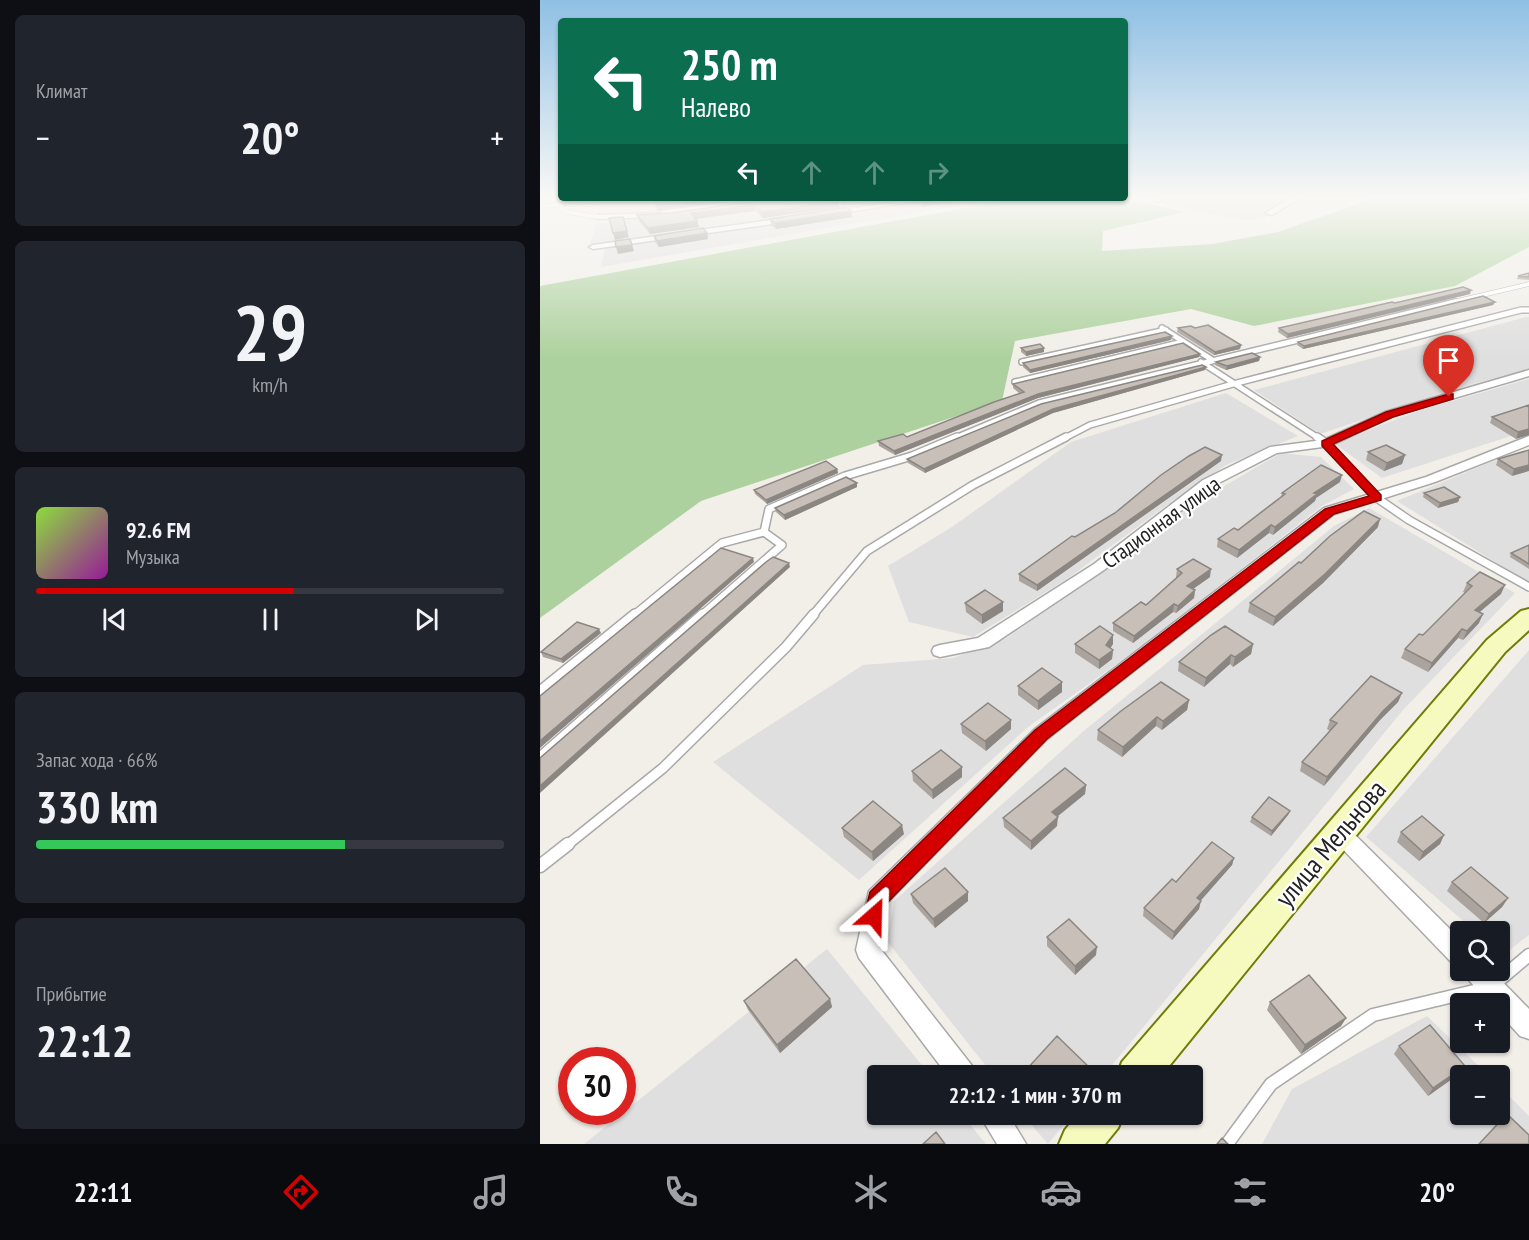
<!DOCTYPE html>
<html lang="ru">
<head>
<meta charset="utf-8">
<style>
	body { margin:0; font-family:"PT Sans Narrow",sans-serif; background:#20242c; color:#f1f3f6; height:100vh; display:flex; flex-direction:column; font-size:22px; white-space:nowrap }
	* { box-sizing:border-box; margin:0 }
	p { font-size:20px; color:#9ea1a6 }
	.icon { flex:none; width:33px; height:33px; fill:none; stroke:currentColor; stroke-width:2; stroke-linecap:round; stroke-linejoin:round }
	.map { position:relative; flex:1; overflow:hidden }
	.sheet { display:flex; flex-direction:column; gap:15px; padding:15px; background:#0d0f14; width:540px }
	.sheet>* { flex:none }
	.guide { position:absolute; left:18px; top:18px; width:570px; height:183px; border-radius:6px; box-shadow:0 2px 4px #0004; background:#0b6e4f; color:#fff; overflow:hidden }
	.fabs { position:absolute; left:910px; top:921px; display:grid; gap:12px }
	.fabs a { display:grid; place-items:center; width:60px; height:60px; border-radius:6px; background:#171b24; box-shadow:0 2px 4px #0004; font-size:30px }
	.speed { position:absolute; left:18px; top:1047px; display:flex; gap:12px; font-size:30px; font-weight:700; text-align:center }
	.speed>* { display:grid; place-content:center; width:78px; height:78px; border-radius:50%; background:#171b24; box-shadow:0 2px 4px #0004; line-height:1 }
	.speed .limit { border:9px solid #d22; background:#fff; color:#111 }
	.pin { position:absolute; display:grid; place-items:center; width:51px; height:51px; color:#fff; margin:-62px -26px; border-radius:50% 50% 50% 0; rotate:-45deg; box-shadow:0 0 6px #0007 }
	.pin .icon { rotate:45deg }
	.me { position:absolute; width:66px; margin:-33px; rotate:25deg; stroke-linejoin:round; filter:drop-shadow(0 0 4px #0008) }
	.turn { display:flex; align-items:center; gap:21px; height:126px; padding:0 24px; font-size:27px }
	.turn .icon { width:78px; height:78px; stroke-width:2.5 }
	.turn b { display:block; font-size:42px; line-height:51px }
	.lanes { display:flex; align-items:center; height:57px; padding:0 24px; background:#0003; justify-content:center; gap:30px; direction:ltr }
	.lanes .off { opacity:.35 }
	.big { font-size:45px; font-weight:600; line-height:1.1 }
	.sheet .card { flex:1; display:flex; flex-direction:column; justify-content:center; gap:9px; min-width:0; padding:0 21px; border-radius:9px; background:#20242c }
	.sheet .dial { align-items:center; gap:0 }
	.dial b { font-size:78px; line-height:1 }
	.song { display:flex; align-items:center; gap:18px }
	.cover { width:72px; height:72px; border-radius:9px; background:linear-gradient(135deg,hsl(90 70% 55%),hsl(300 70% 35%)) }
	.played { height:6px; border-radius:3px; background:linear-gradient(90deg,#d40000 55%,#363941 55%) }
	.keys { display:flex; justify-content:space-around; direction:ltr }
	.heat { display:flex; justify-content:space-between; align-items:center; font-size:33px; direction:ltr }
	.charge { height:9px; border-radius:4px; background:linear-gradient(90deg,#34c759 66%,#363941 0) }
	.trip { position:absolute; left:327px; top:1065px; width:336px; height:60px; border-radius:6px; background:#171b24; box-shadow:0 2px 4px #0004; font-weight:600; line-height:60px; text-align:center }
	.tab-bar { display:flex; height:96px; justify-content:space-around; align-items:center; background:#090b0e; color:#9ea1a6 }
	.tab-bar .icon { width:42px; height:42px }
	.tab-bar .active { color:#d40000 }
	.tab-bar b { font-size:27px; color:#f1f3f6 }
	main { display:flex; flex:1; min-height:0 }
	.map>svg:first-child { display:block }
</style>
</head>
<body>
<main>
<section class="sheet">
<div class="card"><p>Климат</p>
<div class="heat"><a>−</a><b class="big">20°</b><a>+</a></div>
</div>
<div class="card dial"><b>29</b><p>km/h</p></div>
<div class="card">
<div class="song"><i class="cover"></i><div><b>92.6 FM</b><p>Музыка</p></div></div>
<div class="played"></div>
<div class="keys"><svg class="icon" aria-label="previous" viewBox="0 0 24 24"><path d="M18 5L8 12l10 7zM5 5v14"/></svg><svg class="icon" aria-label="pause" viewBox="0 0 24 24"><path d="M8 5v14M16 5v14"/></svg><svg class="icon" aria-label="next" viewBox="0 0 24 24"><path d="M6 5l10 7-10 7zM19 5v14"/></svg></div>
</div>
<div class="card"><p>Запас хода · 66%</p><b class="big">330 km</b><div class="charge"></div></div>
<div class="card"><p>Прибытие</p><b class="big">22:12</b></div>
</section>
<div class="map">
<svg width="989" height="1144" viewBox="0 0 989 1144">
	<rect width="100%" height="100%" fill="#f2efe9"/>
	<!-- residential -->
	<path fill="#e0dfdf" d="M84,198H231L95,213L57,214L62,200Z
		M260,198H369L183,227L50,244L56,224Z
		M399,198L457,199L61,267L65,247Z
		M629,198H762L726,217L706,221L620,203Z
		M986,317H989V369L918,388L780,434L714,390Z
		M989,379V430L842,478L794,443L881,410Z
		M686,393L758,436L686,465L627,505L527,579L433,637L369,622L348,566L412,527L531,442Z
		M989,451V583L857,501L953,461Z
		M741,453L781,457L814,489L782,506L605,644L488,727L319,880L173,762L323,665L413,658L467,638L648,507Z
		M829,508L975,593L863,710L564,1075H453L347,941L354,901L545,730L794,526Z
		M989,650V935L962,956L960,954V932L935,931L826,837Z
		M287,949L390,1075L338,1076V1114L422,1115L446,1144H44Z
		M887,1016L948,1075L921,1076V1114H960V1087L989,1116V1144H722L752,1089Z
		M483,1115H532L508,1144Z"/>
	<!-- forest -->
	<path fill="#add19e" d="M479,198H580L645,212L563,231L562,251L673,244L738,232L835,198H989V247L915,286L714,326L651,309L475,341L462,401L161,501L0,618V286Z"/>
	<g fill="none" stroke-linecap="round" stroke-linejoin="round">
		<defs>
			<path id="service-far4" d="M52,198L17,205L27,212L57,217
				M0,206L17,205
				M909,303L989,284"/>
			<path id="service-far3" d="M622,328L671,359
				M482,362L626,330
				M661,362L780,439
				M475,382L643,342
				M413,439L499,403L915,302
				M523,439L550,425L693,384L981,310H989"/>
			<path id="service-far2" d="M777,437L786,443L837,498L869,520L989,587
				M93,616L182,543L224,532L229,509L305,476L372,456L417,437
				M161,616L242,545L224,532
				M272,616L327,551L433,485L526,437"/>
			<path id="service-far1" d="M0,691L95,614
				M0,757L163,614
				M26,846L123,768L246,647L274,614"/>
			<path id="service" d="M0,866L28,844
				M687,1144L731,1084L833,1015L951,987L989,955"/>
			<path id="minor" d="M376,198H395L290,215L286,213Z
				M616,198H626L617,202L613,200Z
				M751,198H760L732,215L725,213Z
				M118,213H121V217L57,219L53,217L57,215Z
				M252,217L256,219L255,221L53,249L49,247L53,245Z
				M989,370V376L853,416L790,446L737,453L673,486L564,570L449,647L400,657L394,655L392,651L394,647L400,645L438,638L554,564L663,480L730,447L783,440L845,412Z
				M989,436V445L895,482L794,514L507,739L347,903L339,947L433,1067L437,1076H408L319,958L316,950L329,891L495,729L784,508L886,477Z
				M799,823L806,826L921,940V967L913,964L792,838L789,832L792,826Z
				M924,970H951L989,1009V1039L980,1036L960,1014V1004H950L927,978Z
				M439,1114H468L486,1144H457Z"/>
			<path id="secondary" d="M989,609V630L965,652L621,1076H577L582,1062L947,640L981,611Z
				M538,1114H584L578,1128L565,1144H519L525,1130Z"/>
		</defs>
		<!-- service-far4 casing -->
		<use href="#service-far4" stroke="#a9a9a9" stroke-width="5"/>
		<!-- service-far3 casing -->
		<use href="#service-far3" stroke="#a9a9a9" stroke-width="8"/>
		<!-- service-far2 casing -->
		<use href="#service-far2" stroke="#a9a9a9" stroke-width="10"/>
		<!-- service-far1 casing -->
		<use href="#service-far1" stroke="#a9a9a9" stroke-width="12"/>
		<!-- service casing -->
		<use href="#service" stroke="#a9a9a9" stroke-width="15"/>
		<!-- minor casing -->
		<use href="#minor" stroke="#a9a9a9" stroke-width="3"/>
		<!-- secondary casing -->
		<use href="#secondary" stroke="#707d05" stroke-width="4"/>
		<!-- service-far4 -->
		<use href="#service-far4" stroke="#fff" stroke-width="4"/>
		<!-- service-far3 -->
		<use href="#service-far3" stroke="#fff" stroke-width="5"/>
		<!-- service-far2 -->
		<use href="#service-far2" stroke="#fff" stroke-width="7"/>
		<!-- service-far1 -->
		<use href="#service-far1" stroke="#fff" stroke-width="9"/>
		<!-- service -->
		<use href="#service" stroke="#fff" stroke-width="12"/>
		<!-- minor -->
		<use href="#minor" fill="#fff" fill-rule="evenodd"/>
		<!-- secondary -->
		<use href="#secondary" fill="#f7fabf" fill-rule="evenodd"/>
	</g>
	<!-- wall -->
	<path fill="#aba49e" d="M237,198L296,199L299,207L223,218L215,211L155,219L157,221L159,227L110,234L99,221L97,215L132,213Z
		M376,198H430L383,207L376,203Z
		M311,211L312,217L236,229L231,225L230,219Z
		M167,233L168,239L119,247L115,242L114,236Z
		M989,273V280L977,279L978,276Z
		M930,294L747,338L738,332L739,328L855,303Z
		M955,302L953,305L763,349L757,345L758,342Z
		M638,328L701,345L700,349L674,355L637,332Z
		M631,340L490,373L483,367V363Z
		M481,348H504V352L486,356L481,352Z
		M660,354L659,357L498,398L355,455L339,446L338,441L367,437L480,394L473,388V384Z
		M720,357L719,361L686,370L675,365L676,362Z
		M665,370L513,413L385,473L368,463L367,459L501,404Z
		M989,405L976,439L950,423L952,417Z
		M989,450L972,476L956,465L958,459Z
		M828,452L865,455L862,464L844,471L826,460Z
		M681,461L497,591L479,581V574L535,537Z
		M297,469L298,473L227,504L215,494L214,490Z
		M800,482L776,498L775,501L733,535L729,533L697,558L677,547L678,539L698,530L741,497L742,493Z
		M317,483V487L245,520L236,512L235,508Z
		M884,493L920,497L918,502L898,508L883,497Z
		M838,527L783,583L733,626L708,612L710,603L761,563Z
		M989,545V569L970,557L971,553Z
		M637,569L670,577L653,589L655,590L654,598L636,613L633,612L593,643L573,631V623L606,605L637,578L636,577Z
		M927,583L961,594L940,612L939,623L923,640L918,638L888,672L861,658L865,649L883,635L925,593L923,592Z
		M425,603L463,611L442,624L426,612Z
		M61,633L23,663L3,657L1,652Z
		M573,635V644L570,648L573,650L572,659L559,669L535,653V644Z
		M713,644L711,654L693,667L690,664L664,687L638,671L639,662Z
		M522,682V692L498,710L478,695V686Z
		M862,693L858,702L840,720L784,786L760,771L762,762L790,731L787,729L790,720Z
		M649,700L647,710L622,730L616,726L582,757L557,740L558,730Z
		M421,724L471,729L446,751L422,733Z
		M422,767V777L393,799L373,781L372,771Z
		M546,785L545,794L517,816V826L491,850L464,827L463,818Z
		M750,811L748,815L731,836L710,822L712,817Z
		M302,828L364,834L333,861L304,837Z
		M861,832L904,835L900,844L879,861L857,842Z
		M694,858L692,865L660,901L659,909L632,940L603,916L604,908L636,882Z
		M912,882L968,898L962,907L944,923L907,891Z
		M428,892V901L395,928L373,903L371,894Z
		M507,937L556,955L535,975L507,946Z
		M290,999L292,1007L240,1053L208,1010L204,1001Z
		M730,1002L806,1018L801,1026L761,1054L727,1010Z
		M859,1046L925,1066L919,1074L888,1096L854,1054Z
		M551,1069L550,1076H486V1070Z"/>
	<!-- shaded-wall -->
	<path fill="#8b8681" d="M176,198H224L117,211L116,205Z
		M401,198H430L383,207V201Z
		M298,201L299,207L223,218L222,212Z
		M214,205L215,211L153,219L151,213Z
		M311,211L312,217L236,229L235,223Z
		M157,221L159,227L110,234L108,228Z
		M87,231L89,237L75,240L73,233Z
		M167,233L168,239L119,247L117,241Z
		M92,245L94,251L78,254L76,247Z
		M931,290L930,294L747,338L748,334Z
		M955,302L953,305L763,349L764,346Z
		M632,336L631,340L490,373V370Z
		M701,345L700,349L674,355L675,352Z
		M504,348V352L486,356V352Z
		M660,354L659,357L498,398L355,455L354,451L498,394Z
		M720,357L719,361L686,370L687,366Z
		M666,367L665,370L513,413L385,473L384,469L513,409Z
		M989,429V435L976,439L978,432Z
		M682,455L681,461L497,591V585Z
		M865,455L862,464L844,471L847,463Z
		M989,465V471L972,476L974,469Z
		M297,469L298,473L227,504L226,500Z
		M802,475L800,482L776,498L775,501L733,535L735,527L774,493Z
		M317,483V487L245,520L244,515Z
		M920,497L918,502L898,508L900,503Z
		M840,519L838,527L783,583L733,626L735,617Z
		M731,525L729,533L697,558L699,550Z
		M213,558L214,562L0,748V741Z
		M249,563L250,567L0,793V786Z
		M671,569L670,577L646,594L647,586Z
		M965,585L961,594L931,619L935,610Z
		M655,590L654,598L636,613L638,606Z
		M463,602V611L442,624V615Z
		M634,604L633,612L593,643L594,636Z
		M943,614L939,623L923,640L927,631Z
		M59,629L61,633L23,663L21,659Z
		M922,629L918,638L888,672L892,663Z
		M573,635V644L566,655V645Z
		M713,644L711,654L693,667L695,657Z
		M573,650L572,659L559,669V660Z
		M691,655L690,664L664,687L666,678Z
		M522,682V692L498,710V701Z
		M862,693L858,702L840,720L784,786L787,777L843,711Z
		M649,700L647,710L622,730L623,721Z
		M617,717L616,726L582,757L583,747Z
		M471,720V729L446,751L445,741Z
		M422,767V777L393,799L392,790Z
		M546,785L545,794L512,821V812Z
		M750,811L748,815L731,836L732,831Z
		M518,817L517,826L491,850V841Z
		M362,825L364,834L333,861L332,852Z
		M904,835L900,844L879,861L883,852Z
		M694,858L692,865L656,906L657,898Z
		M428,892V901L395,928L393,919Z
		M968,898L962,907L944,923L949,914Z
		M661,901L659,909L632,940L634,932Z
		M557,947L556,955L535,975V966Z
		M290,999L292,1007L240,1053L237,1045Z
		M806,1018L801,1026L761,1054L765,1045Z
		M925,1066L919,1074L888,1096L893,1088Z
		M551,1069L550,1076H545Z"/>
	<!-- building -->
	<path fill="#c7bfb8" stroke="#8b8681" stroke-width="1.5" d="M114,198H176L116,205Z
		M237,198H295L298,201L222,212L214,205L151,213L157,221L108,228L97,215L132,213Z
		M377,198H401L383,201Z
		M306,207L311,211L235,223L230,219Z
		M83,217L87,231L73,233L69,218Z
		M163,228L167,233L117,241L114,236Z
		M90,239L92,245L76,247L75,241Z
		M989,273V277L978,276Z
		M923,287L931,290L748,334L739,328L852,302L855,303Z
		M943,296L955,302L764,346L758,342Z
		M668,325L701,345L675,352L638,328L651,326L655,328Z
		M625,332L632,336L490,370L483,363Z
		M643,343L660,354L498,394L354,451L338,441L363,434L367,437L454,402L484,392L473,384Z
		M500,344L504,348L486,352L481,348Z
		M712,353L720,357L687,366L676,362Z
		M662,365L666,367L513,409L384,469L367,459L501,404Z
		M989,405V429L978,432L952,417Z
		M846,445L865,455L847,463L828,452Z
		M665,447L682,455L497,585L479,574L532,536L535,537L575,513L621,475L649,456Z
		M989,450V465L974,469L958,459Z
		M286,461L297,469L226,500L214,490Z
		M781,465L802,475L774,493L777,494L735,527L731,525L699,550L678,539L694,528L698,530L745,494L742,493Z
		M306,477L317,483L244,515L235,508Z
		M904,487L920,497L900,503L884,493Z
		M824,511L840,519L785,574L735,617L710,603L759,562L761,563L790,536Z
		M989,545V564L971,553Z
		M181,548L213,558L0,741V696Z
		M233,557L249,563L0,786V758L226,562Z
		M653,559L671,569L647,586L655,590L638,606L634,604L594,636L573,623L601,602L606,605L642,573L637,569Z
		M940,572L965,585L935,610L943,614L927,631L922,629L892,663L865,649L879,634L883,635L932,586L927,583Z
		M445,590L463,602L442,615L425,603Z
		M37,622L59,629L21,659L1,652Z
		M560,626L573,635L566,645L573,650L559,660L535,644Z
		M685,626L713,644L695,657L691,655L666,678L639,662L671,635Z
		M502,668L522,682L498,701L478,686Z
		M831,676L862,693L843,711L787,777L762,762L797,723L790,720Z
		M621,682L649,700L623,721L617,717L583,747L558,730L581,711Z
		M448,703L471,720L445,741L421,724Z
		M401,750L422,767L392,790L372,771Z
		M525,768L546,785L512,812L518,817L491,841L463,818Z
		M729,797L750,811L732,831L712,817Z
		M333,801L362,825L332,852L302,828Z
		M882,816L904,835L883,852L861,832Z
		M672,842L694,858L657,898L661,901L634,932L604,908L632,879L636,882Z
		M931,867L968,898L949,914L912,882Z
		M405,868L428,892L393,919L371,894Z
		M529,919L557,947L535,966L507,937Z
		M256,959L290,999L237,1045L204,1001Z
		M769,975L806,1018L765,1045L730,1002Z
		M890,1025L925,1066L893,1088L859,1046Z
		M517,1036L551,1069L545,1076H492L486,1070Z
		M967,1114L989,1135V1144H939Z
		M396,1132L405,1144H383Z
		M682,1138L688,1144H677Z"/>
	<!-- sky -->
	<linearGradient id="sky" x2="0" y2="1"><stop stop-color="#8fc0e4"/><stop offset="0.55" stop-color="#f9f8f5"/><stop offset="1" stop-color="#f9f8f5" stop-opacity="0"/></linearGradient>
	<rect width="989" height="358" fill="url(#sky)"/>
	<!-- route -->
	<path fill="#d40000" stroke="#8a0000" stroke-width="1.5" d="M909,394H913V399L853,417L793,444L841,495V500L794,514L507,739L347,903L341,922L334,925L327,922L324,916L330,892L495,730L785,509L829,496L782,446V441L846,412Z"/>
	<g text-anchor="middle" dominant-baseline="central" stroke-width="4.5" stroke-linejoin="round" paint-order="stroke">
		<!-- street labels -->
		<g font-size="22" fill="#222" stroke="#fff">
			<text transform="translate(621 522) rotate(-36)">Стадионная улица</text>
		</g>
		<!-- near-street labels -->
		<g font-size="27" fill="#222" stroke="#fff">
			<text transform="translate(790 843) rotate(-50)">улица Мельнова</text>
		</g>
	</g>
</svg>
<div class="fabs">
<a><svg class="icon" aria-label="search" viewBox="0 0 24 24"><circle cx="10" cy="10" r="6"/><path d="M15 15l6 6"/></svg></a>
<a>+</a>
<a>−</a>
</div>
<div class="speed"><div class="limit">30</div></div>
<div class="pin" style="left:909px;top:397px;background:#d93025"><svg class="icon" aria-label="arrive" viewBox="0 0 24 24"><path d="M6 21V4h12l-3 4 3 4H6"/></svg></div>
<svg class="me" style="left:334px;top:916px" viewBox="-20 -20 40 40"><path d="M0-17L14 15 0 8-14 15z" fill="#d40000" stroke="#fff" stroke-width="4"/></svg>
<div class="trip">22:12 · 1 мин · 370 m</div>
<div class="guide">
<div class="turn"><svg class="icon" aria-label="left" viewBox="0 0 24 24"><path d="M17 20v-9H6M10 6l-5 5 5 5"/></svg><div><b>250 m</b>Налево</div></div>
<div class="lanes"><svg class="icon" aria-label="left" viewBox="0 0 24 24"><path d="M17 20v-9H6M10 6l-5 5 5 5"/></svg><svg class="icon off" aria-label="ahead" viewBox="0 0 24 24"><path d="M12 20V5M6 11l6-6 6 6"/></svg><svg class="icon off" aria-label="ahead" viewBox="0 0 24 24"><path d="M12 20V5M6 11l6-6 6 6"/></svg><svg class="icon off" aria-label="right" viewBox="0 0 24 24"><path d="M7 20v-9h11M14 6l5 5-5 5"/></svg></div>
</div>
</div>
</main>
<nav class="tab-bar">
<b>22:11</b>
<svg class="icon active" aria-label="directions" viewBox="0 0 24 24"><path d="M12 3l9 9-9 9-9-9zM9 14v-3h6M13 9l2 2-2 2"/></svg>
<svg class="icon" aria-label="music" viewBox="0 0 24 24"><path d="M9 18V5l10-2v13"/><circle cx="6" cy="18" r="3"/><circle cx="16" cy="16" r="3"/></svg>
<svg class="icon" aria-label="phone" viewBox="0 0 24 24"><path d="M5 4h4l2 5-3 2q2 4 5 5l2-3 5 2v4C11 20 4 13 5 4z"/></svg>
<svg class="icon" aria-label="climate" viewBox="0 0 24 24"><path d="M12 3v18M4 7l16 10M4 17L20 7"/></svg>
<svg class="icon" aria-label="car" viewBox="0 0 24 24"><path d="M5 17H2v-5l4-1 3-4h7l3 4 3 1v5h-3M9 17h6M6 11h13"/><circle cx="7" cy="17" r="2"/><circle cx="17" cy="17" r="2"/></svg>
<svg class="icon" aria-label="filters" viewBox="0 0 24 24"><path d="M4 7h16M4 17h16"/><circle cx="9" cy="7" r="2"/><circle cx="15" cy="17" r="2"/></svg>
<b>20°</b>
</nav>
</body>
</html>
